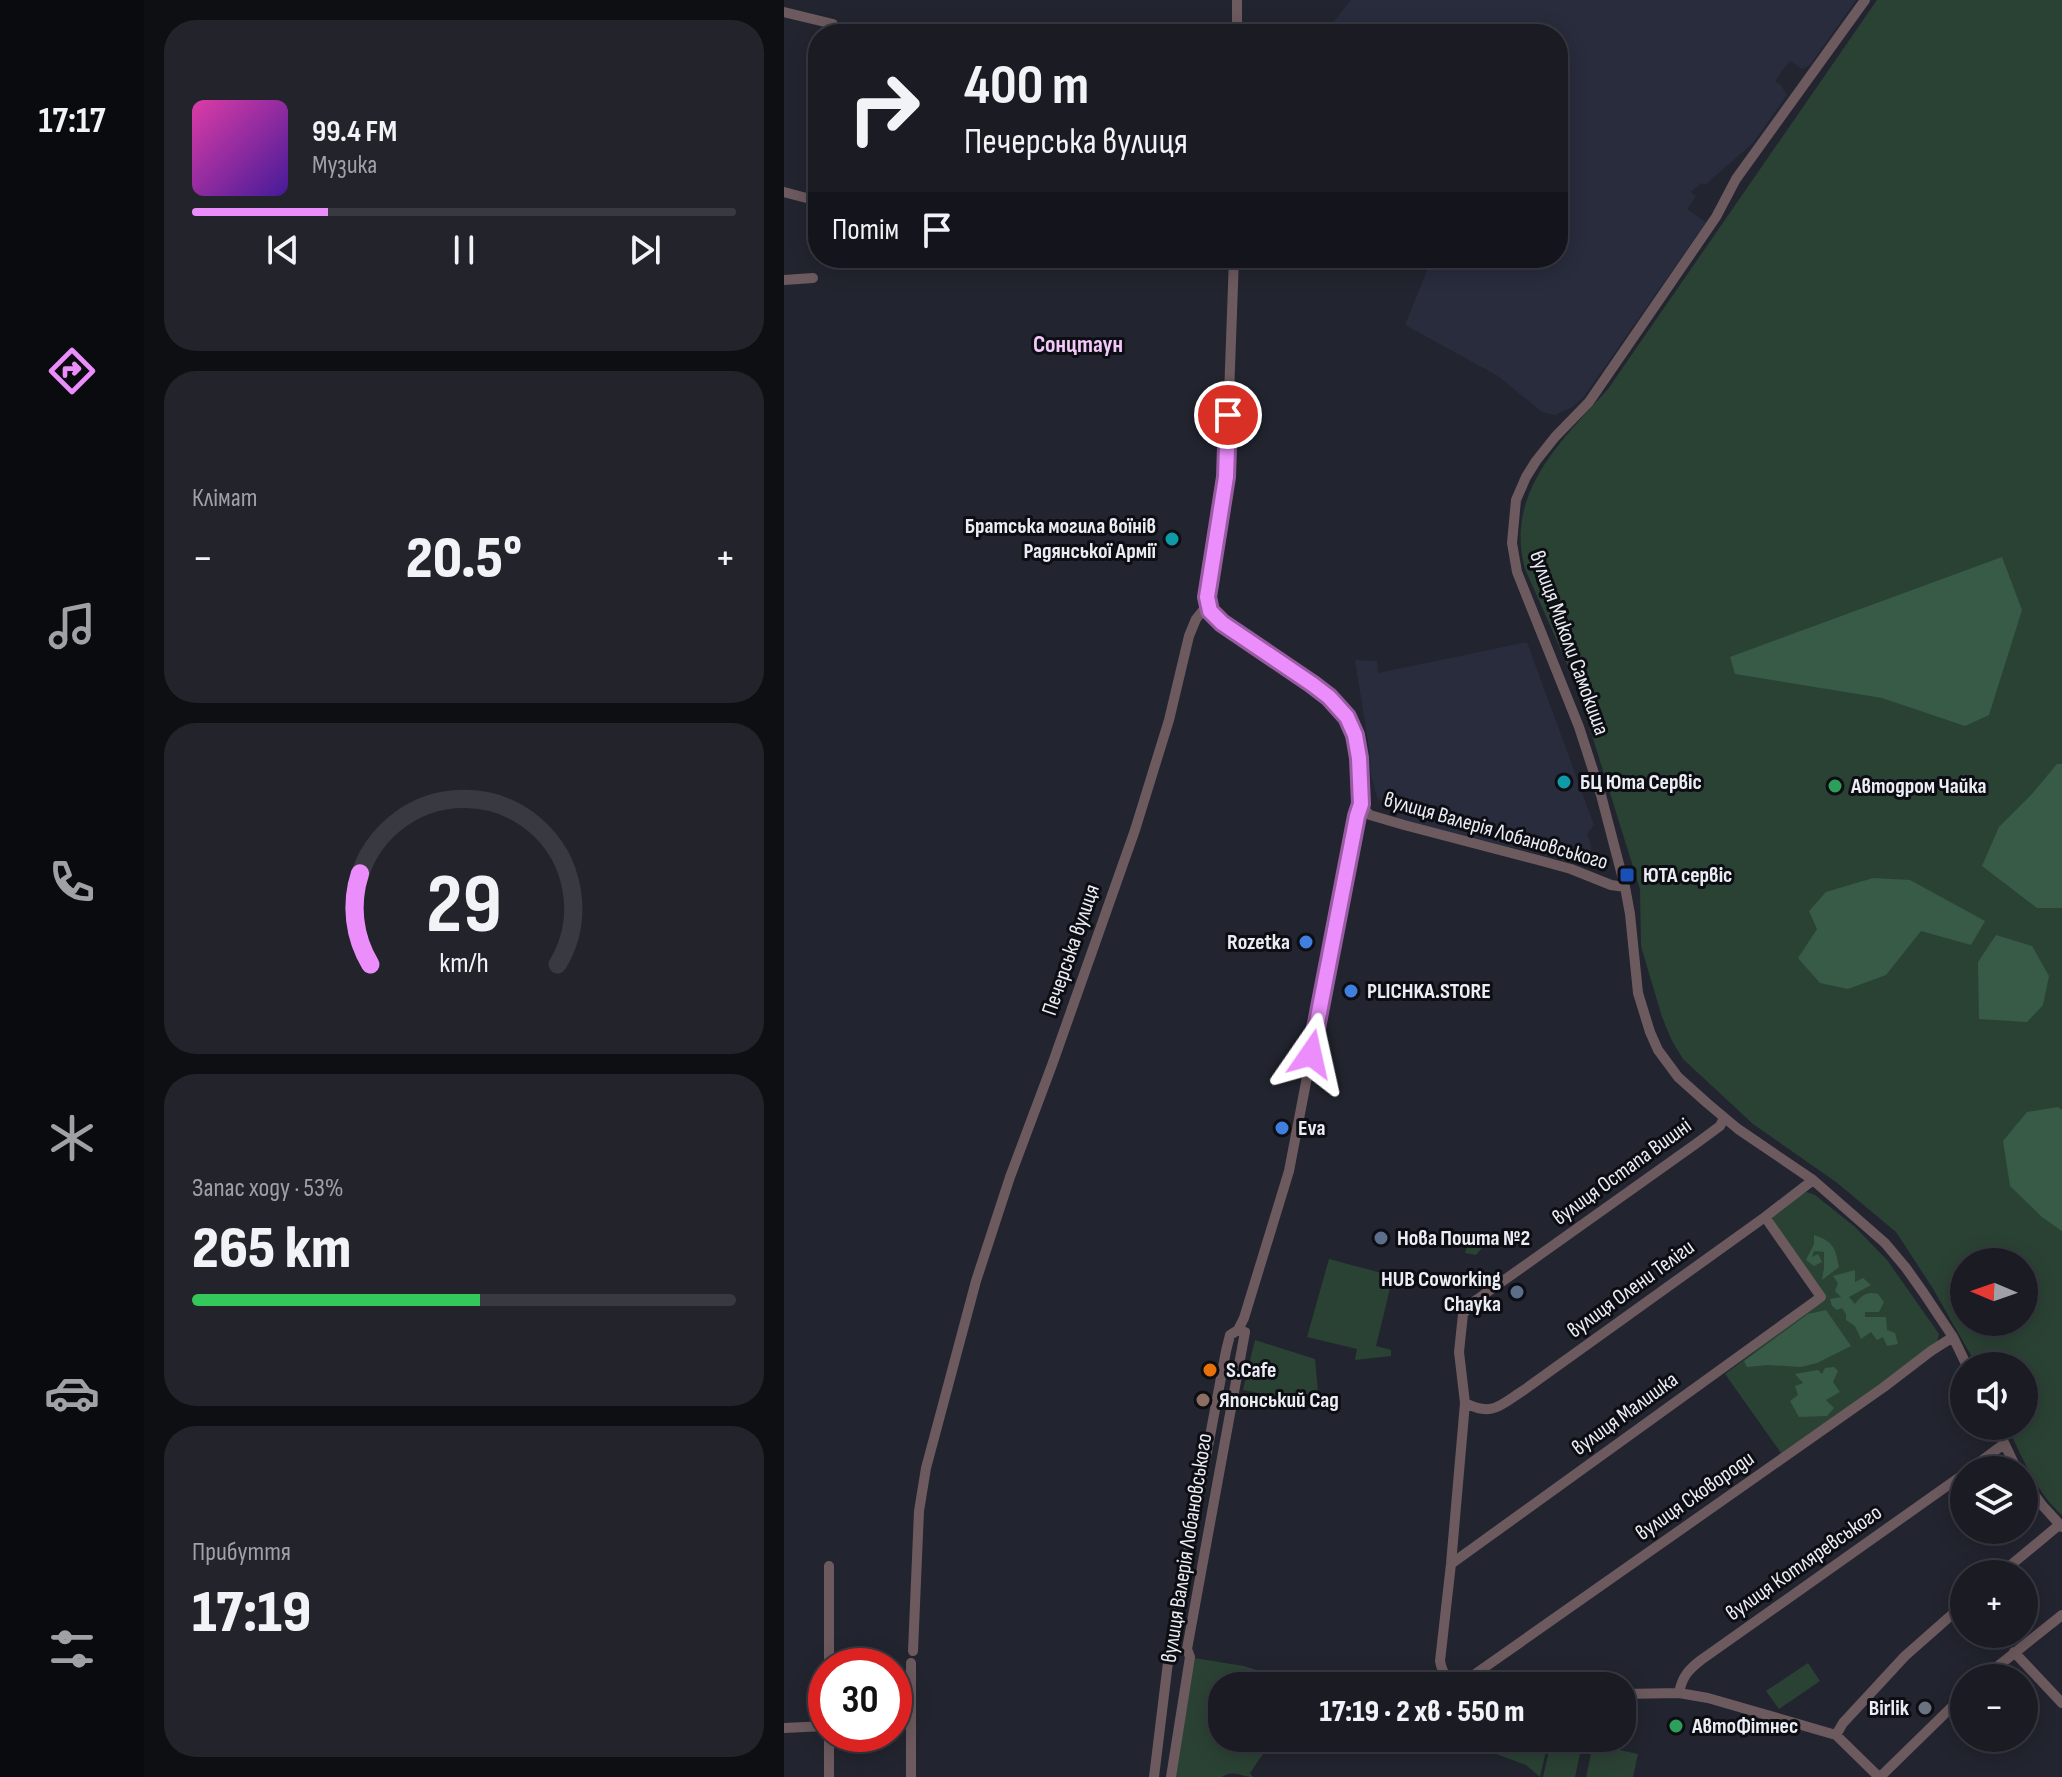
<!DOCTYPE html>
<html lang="uk">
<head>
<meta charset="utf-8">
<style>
	body { margin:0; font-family:"Sofia Sans Condensed",sans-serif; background:#23242b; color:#f1f3f6; height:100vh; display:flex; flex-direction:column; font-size:30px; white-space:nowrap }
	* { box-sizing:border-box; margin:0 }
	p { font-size:26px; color:#9fa1a6 }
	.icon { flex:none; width:44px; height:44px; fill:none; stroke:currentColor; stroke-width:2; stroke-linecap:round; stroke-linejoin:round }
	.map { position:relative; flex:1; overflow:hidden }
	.sheet { display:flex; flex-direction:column; gap:20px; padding:20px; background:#0e0f13; width:640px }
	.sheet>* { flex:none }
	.hud { position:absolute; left:24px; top:24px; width:760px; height:244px; border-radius:32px; box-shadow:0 4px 20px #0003,0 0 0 2px #383941; background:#1a1b23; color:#f1f3f6; overflow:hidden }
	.needle { width:52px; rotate:272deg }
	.tools { position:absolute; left:1166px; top:1248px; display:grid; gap:16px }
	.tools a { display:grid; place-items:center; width:88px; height:88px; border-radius:50%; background:#1a1b23; box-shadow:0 4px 20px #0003,0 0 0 2px #383941; font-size:40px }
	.speed { position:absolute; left:24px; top:1648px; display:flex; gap:16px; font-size:40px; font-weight:700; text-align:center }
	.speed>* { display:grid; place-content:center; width:104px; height:104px; border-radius:50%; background:#1a1b23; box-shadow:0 4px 20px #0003,0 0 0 2px #383941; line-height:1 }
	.speed .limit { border:12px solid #d22; background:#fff; color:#111 }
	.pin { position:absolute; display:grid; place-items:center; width:68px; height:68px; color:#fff; margin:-34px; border:4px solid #fff; border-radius:50%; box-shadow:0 2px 8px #0007 }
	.me { position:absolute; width:88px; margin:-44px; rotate:11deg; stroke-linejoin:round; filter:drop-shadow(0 0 6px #0008) }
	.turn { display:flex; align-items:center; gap:28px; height:168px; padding:0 24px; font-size:36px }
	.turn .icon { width:104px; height:104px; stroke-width:2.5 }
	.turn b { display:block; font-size:56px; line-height:68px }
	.then { display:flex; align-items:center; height:76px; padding:0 24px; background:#0003; gap:16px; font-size:30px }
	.big { font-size:60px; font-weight:800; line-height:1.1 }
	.sheet .tile { flex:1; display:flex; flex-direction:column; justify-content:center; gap:12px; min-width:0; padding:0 28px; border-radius:32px; background:#23242b }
	.sheet .dial { align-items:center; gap:0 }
	.dial svg { height:208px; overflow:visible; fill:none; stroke:#383941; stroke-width:7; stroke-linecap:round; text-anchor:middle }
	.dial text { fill:#f1f3f6; stroke:none }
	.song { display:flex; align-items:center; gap:24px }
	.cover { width:96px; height:96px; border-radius:12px; background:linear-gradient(135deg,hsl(320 70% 55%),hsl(260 70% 35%)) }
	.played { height:8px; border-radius:4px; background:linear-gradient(90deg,#eb8dfb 25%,#383941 25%) }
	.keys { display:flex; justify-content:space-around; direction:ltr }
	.heat { display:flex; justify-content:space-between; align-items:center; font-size:44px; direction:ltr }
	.charge { height:12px; border-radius:6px; background:linear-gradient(90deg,#34c759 53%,#383941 0) }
	.trip { position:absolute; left:424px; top:1672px; width:428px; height:80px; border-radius:32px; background:#1a1b23; box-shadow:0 4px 20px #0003,0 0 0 2px #383941; font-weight:800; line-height:80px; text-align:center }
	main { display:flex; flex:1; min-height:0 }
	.tabs { display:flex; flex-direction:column; width:144px; justify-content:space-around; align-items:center; background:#0a0b0e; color:#9fa1a6 }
	.tabs .icon { width:56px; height:56px }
	.tabs .current { color:#eb8dfb }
	.tabs b { font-size:36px; color:#f1f3f6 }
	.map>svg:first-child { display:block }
</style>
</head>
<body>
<main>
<nav class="tabs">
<b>17:17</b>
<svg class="icon current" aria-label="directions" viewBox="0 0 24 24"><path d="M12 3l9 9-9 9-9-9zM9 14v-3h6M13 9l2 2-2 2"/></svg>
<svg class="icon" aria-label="music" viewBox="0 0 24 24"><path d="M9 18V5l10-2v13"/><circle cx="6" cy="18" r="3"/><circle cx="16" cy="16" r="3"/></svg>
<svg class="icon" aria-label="phone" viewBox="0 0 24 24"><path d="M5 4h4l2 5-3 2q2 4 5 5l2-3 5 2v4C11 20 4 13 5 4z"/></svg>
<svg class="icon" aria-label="climate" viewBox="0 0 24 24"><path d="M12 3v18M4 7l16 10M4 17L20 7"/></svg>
<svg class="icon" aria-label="car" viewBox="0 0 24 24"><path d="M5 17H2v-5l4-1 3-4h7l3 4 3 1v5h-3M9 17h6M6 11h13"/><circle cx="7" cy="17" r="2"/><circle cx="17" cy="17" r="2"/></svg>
<svg class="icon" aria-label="filters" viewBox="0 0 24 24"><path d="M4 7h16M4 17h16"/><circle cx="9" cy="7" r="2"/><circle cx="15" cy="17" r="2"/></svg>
</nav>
<section class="sheet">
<div class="tile">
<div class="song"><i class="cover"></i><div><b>99.4 FM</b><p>Музика</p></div></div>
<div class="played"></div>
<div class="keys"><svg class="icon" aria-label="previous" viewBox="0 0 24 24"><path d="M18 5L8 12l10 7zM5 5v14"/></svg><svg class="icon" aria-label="pause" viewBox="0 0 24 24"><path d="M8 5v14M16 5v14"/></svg><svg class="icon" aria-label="next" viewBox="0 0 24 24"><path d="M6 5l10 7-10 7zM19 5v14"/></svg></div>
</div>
<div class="tile"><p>Клімат</p>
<div class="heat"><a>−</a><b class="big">20.5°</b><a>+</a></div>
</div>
<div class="tile dial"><svg viewBox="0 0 100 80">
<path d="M14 69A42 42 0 1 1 86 69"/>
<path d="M14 69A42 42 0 0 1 10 34" stroke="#eb8dfb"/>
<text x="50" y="56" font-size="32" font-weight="700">29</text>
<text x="50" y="72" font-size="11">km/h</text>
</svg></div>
<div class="tile"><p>Запас ходу · 53%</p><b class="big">265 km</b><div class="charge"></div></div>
<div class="tile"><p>Прибуття</p><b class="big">17:19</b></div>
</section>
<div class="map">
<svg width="1278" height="1777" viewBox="0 0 1278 1777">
	<rect width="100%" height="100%" fill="#22242f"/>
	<!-- built -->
	<path fill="#292c3d" d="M567,0H1072L1026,65L1018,69L1006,61L1000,68L991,81L997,85L1003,95L970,142L921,185L917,183L907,192L912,196L903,209L922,222L799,398L787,408L771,415L758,412L714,376L621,325L648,258H774V34H558L546,26Z
		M743,642L810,825L803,834L807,844V859L791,863L616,820L593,797L587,776L586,754L571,660L593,661L594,673Z"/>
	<!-- green -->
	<path fill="#2a4234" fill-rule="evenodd" d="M1093,0H1278V1515C1252,1492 1238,1457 1223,1426H1240V1366H1193L1148,1287L1112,1232L1052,1182L969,1124L899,1059L888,1041L878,1017L857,946L856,889L792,684L741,569C720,493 778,440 824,389ZM1180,1262H1240V1322H1180Z
		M1023,1192L1031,1195L1071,1227L1103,1260L1155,1334L1153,1342L1102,1381L997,1453L941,1374L1042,1298L988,1221L989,1214L1014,1195Z
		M686,1235L705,1240L692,1255L681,1253Z
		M545,1259L609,1276L592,1346L607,1350V1356L571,1360L573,1349L523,1337Z
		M471,1340L531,1359L535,1403L509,1396L495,1397L459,1390Z
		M410,1658L460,1666L507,1681L532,1686H438V1738H479L477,1745L479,1754L466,1773L469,1777C458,1777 449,1769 438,1777H391Z
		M1024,1663L1036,1681L995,1709L982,1691Z
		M679,1738H765L756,1777L742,1765L691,1746Z
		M768,1738L798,1744L791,1777H759Z
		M809,1744L854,1754L849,1777H802Z"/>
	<!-- forest -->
	<path fill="#375b47" d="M1218,557L1238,610L1205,715L1181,726L1098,698L951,674L946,657Z
		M1273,764H1278V908H1253L1198,866L1215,827L1248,794Z
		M1089,878L1126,880L1201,921L1187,945L1137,931L1102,975L1064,989L1036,983L1014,958L1033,929L1025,911L1042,892Z
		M1212,935L1248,946L1265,976L1259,1005L1243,1022L1195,1019L1194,962Z
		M1274,1107L1278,1110V1231L1258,1217L1226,1186L1219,1141L1243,1112Z
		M1030,1235C1050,1242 1051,1247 1055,1267L1038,1280L1040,1268V1252L1030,1251L1028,1257L1034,1254L1038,1262L1030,1266L1022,1260L1030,1244Z
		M1071,1270V1282L1079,1278L1087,1285L1065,1297L1071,1304C1078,1295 1083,1291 1094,1294L1100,1302L1095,1312H1081V1317H1102L1103,1330L1111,1333L1114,1344L1103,1346L1099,1337L1093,1340L1087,1332L1077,1339L1071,1326L1062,1320V1314L1058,1308L1053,1310L1048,1306L1046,1299L1057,1297L1051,1291L1054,1283L1049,1276Z
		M1042,1310L1067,1346L1033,1363L1017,1367L984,1365L963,1367L960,1361L1024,1314Z
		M1050,1367L1054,1371L1049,1382L1056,1392L1042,1400L1050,1408L1043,1416L1015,1417L1006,1401L1014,1395L1011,1386L1019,1383L1011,1374L1034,1370L1038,1374L1041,1368Z"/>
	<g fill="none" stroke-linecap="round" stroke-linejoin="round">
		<!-- minor -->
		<path stroke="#6c5a5e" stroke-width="10" d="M1081,0L952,179L932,217L805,402L771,437L752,461L742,477L732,500L728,543L733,572L795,727L817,795L841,887L846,914L854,993L866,1032L874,1050L894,1077L923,1103L954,1129L1029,1180L1101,1243L1122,1268L1139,1292L1169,1337L1183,1366
			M0,12L49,24
			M453,34V0
			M0,192L34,201
			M0,280L29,278
			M424,604L426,611L438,623L528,684L557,709L563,717L571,735L575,758L576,796L580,809L586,815L620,825L754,860L787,869L827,885L841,887
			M681,1403C709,1417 716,1405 740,1390L981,1217L1029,1180
			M1212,1426L1233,1470
			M1185,1470L1220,1444
			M1240,1481L1258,1505L1278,1527
			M667,1564L1037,1297L981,1217
			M45,1566V1666
			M1216,1574L1275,1525
			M129,1651L135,1511L142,1468L192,1281L226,1177L268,1065L351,830L385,720L405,636L412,619L424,604L423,597L442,477L450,258
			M1230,1652L1278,1703
			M127,1663V1777
			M1199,1678L1278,1615
			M674,1686L1100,1387L1147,1351L1169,1337
			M675,1686C664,1682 658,1672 656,1661L667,1564L681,1403L675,1352L679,1314L688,1303L913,1143L936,1126L940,1118
			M895,1693C898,1677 904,1670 917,1660L1180,1474
			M838,1694L895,1693L924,1698L1052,1735L1095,1777
			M0,1728L42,1726
			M45,1734V1777
			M1052,1735L1059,1723L1121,1656L1180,1604
			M370,1777L385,1654L442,1351L446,1335L454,1330L460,1318L505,1171L573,816L577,804
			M387,1777L406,1657L403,1649L461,1332L454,1330
			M1096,1777L1180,1695"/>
	</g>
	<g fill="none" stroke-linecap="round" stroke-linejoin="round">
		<defs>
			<path id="route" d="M444,415L442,477L423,597L426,611L438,623L528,684L545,697L563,717L571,735L575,758L577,804L573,816L527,1054"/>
		</defs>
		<!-- route casing -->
		<use href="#route" stroke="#995ca3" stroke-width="20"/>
		<!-- route -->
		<use href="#route" stroke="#eb8dfb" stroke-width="14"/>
	</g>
	<!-- markers -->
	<g fill="#0f9aa8" stroke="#0d0e13" stroke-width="3">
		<circle cx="388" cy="539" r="8"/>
		<circle cx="780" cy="782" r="8"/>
	</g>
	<g fill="#2e9e5b" stroke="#0d0e13" stroke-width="3">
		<circle cx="1051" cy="786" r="8"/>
		<circle cx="892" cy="1726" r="8"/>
	</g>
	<rect fill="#1a4fb4" stroke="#0d0e13" stroke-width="3" x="835" y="867" width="16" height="16" rx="4"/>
	<g fill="#3f7fe0" stroke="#0d0e13" stroke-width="3">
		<circle cx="522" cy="942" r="8"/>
		<circle cx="567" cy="991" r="8"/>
		<circle cx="498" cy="1128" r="8"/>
	</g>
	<g fill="#5c6f8a" stroke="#0d0e13" stroke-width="3">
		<circle cx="597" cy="1238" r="8"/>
		<circle cx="733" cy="1292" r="8"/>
	</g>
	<circle fill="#e8710a" stroke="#0d0e13" stroke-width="3" cx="426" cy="1370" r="8"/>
	<circle fill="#8d6e63" stroke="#0d0e13" stroke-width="3" cx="419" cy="1400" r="8"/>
	<circle fill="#6b7280" stroke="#0d0e13" stroke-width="3" cx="1141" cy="1708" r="8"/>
	<g text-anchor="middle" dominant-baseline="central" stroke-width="6" stroke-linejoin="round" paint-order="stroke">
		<!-- poi labels -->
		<g font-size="22" font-weight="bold" fill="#ebedf4" stroke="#0d0e13" text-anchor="start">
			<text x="372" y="526" text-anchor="end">Братська могила воїнів<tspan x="372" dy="25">Радянської Армії</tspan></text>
			<text x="796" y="782">БЦ Юта Сервіс</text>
			<text x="1067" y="786">Автодром Чайка</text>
			<text x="859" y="875">ЮТА сервіс</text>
			<text x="506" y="942" text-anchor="end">Rozetka</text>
			<text x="583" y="991">PLICHKA.STORE</text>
			<text x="514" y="1128">Eva</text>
			<text x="613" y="1238">Нова Пошта №2</text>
			<text x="717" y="1279" text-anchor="end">HUB Coworking<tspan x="717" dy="25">Chayka</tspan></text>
			<text x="442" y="1370">S.Cafe</text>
			<text x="435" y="1400">Японський Сад</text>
			<text x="1125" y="1708" text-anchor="end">Birlik</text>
			<text x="908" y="1726">АвтоФітнес</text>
		</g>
		<!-- street labels -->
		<g font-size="22" fill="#ebedf4" stroke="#0d0e13">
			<text transform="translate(785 643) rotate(70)">вулиця Миколи Самокиша</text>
			<text transform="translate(712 831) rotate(16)">вулиця Валерія Лобановського</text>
			<text transform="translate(287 950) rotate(-71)">Печерська вулиця</text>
			<text transform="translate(838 1172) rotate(-36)">вулиця Остапа Вишні</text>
			<text transform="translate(847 1289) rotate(-36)">вулиця Олени Теліги</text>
			<text transform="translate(841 1414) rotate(-36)">вулиця Малишка</text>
			<text transform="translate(911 1496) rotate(-35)">вулиця Сковороди</text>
			<text transform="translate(403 1548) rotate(-81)">вулиця Валерія Лобановського</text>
			<text transform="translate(1020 1563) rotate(-35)">вулиця Котляревського</text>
		</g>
		<!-- neighbourhood labels -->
		<g font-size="24" font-weight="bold" fill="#f3c9fa" stroke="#0d0e13">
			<text x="294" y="344">Сонцтаун</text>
		</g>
	</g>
</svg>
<div class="tools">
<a><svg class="needle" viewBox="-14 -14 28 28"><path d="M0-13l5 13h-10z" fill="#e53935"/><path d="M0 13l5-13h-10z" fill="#9fa1a6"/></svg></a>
<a><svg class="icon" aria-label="sound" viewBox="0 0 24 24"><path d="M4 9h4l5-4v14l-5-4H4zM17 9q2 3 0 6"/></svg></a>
<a><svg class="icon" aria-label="layers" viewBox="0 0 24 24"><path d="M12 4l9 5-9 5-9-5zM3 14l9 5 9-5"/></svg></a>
<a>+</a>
<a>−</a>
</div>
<div class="speed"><div class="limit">30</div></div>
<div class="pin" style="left:444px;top:415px;background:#d93025"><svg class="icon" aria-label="arrive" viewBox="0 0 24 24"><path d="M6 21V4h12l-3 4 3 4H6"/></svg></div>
<svg class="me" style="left:527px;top:1054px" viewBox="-20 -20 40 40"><path d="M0-17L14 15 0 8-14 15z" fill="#eb8dfb" stroke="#fff" stroke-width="4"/></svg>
<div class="trip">17:19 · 2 хв · 550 m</div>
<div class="hud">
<div class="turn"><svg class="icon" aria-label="right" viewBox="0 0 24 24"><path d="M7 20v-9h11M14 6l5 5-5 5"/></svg><div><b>400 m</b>Печерська вулиця</div></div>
<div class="then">Потім<svg class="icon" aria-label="arrive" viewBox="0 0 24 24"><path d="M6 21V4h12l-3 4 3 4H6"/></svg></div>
</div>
</div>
</main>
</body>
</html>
